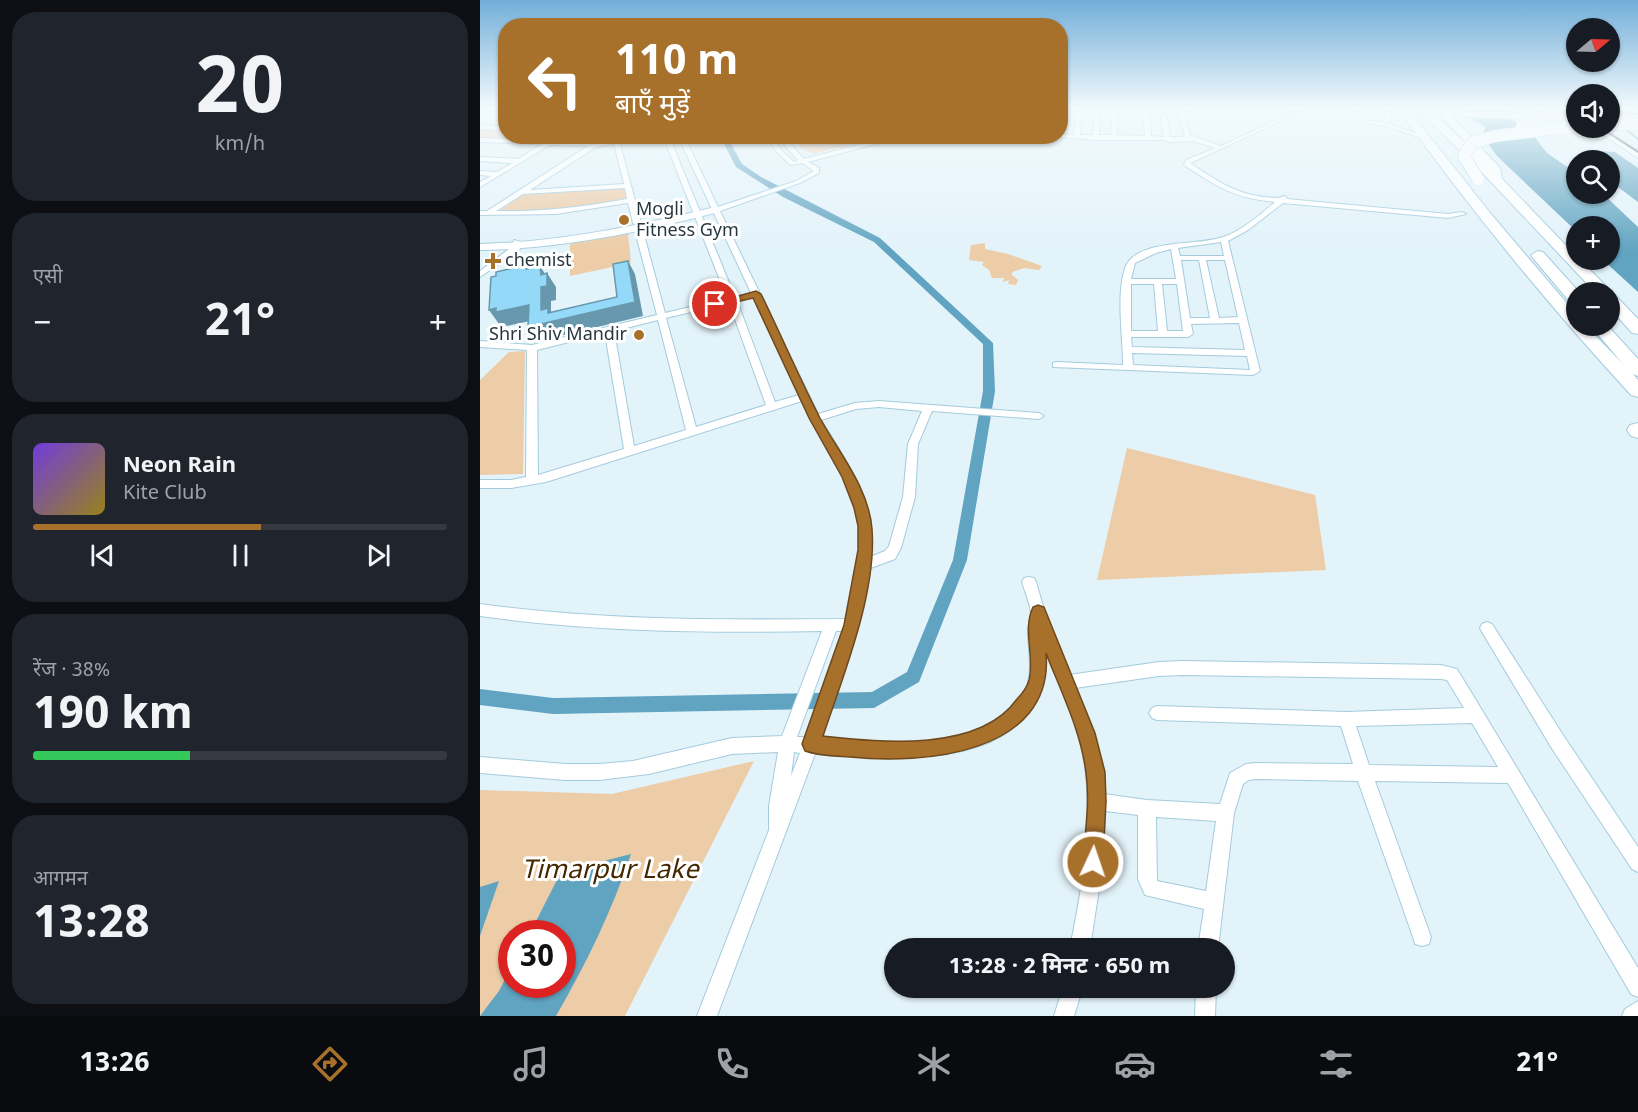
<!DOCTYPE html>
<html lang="hi">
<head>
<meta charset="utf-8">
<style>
	body { margin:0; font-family:Georgia,"Noto Sans Devanagari",serif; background:#20242c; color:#f1f3f6; height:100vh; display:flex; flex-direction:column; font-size:22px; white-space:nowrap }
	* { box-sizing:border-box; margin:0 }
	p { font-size:20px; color:#9ea1a6 }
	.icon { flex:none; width:33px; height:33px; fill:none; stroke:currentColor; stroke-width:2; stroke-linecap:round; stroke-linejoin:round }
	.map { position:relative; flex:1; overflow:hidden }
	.side { display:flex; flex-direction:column; gap:12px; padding:12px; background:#0d0f14; width:480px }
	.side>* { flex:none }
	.top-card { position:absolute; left:18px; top:18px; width:570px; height:126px; border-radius:24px; box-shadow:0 2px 4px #0004; background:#a7712c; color:#fff; overflow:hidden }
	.needle { width:39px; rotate:71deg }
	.fabs { position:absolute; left:1086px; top:18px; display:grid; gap:12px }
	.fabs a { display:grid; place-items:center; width:54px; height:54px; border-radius:50%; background:#171b24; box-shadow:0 2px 4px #0004; font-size:30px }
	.speed { position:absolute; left:18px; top:920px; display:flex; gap:12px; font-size:30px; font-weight:700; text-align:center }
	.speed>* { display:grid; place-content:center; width:78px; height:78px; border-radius:50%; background:#171b24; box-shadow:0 2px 4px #0004; line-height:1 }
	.speed .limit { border:9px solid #d22; background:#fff; color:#111 }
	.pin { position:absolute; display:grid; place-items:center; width:51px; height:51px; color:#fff; margin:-26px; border:3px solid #fff; border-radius:50%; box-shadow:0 2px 6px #0007 }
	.me { position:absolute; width:66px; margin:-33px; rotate:3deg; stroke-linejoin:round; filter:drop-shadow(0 0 4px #0008) }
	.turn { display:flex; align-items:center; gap:21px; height:126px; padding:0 18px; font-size:27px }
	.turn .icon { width:78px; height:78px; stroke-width:2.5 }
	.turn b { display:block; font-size:42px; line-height:51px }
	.big { font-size:45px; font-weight:700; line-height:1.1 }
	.side .tile { flex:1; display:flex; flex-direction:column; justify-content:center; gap:9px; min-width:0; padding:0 21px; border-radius:24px; background:#20242c }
	.side .dial { align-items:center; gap:0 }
	.dial b { font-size:78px; line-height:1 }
	.song { display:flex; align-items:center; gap:18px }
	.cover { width:72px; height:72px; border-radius:9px; background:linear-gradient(135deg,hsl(260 70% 55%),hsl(50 70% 35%)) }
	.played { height:6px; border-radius:3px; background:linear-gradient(90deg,#a7712c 55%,#363941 55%) }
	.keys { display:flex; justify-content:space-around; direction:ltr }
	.heat { display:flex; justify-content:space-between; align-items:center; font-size:33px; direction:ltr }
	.charge { height:9px; border-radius:4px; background:linear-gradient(90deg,#34c759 38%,#363941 0) }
	.trip { position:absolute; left:404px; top:938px; width:351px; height:60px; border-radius:30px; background:#171b24; box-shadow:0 2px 4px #0004; font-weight:700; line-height:60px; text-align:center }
	.tab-bar { display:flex; height:96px; justify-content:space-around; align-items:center; background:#090b0e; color:#9ea1a6 }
	.tab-bar .icon { width:42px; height:42px }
	.tab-bar .selected { color:#a7712c }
	.tab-bar b { font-size:27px; color:#f1f3f6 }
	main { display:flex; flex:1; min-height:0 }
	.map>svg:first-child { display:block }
</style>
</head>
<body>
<main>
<section class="side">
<div class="tile dial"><b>20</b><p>km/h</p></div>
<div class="tile"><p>एसी</p>
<div class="heat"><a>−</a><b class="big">21°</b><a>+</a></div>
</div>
<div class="tile">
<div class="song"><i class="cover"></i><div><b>Neon Rain</b><p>Kite Club</p></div></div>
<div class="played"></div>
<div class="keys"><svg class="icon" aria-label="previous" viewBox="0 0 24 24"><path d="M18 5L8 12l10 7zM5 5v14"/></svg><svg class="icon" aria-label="pause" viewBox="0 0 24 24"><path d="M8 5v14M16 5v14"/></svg><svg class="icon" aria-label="next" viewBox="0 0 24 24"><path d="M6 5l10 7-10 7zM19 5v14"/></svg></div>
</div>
<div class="tile"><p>रेंज · 38%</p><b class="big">190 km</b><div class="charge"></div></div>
<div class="tile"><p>आगमन</p><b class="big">13:28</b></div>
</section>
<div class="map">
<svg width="1158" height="1016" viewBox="0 0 1158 1016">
	<rect width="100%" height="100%" fill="#e3f3fa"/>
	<!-- green -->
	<path fill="#edcca8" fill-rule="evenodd" d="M0,129L25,130L26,136L77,137L68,142L0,139Z
		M87,136H156V139L124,144L77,142Z
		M314,137H442L379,142L334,154L322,149Z
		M144,188L146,199L93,209L17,212L45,193Z
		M148,233L151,263L90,276V244Z
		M505,243V249L528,254L562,266L559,270L544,268L532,272V275L538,280L536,285L528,284L529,280L523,282L524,278H512L509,270L502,265L504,262L489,260L491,245Z
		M45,351L43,474L0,475V380L29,352Z
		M647,448L835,495L846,570L617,580Z
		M274,761L145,1016H0V790L132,794ZM32,933H82V984H32Z"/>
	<!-- water -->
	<path fill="#61a4c1" d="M974,109H1024L1034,121L1047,127L1067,153L1096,173V194H1123L1158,227V292L1123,260H1130V226H1096V231L1017,156L1002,135L1006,127Z
		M1120,151L1135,152L1158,168V202L1130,181V160H1103L1096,155Z
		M151,854C132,911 106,964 76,1016H0L19,991L31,968L32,984H82V933H50L81,872Z
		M19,881L0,936V887Z"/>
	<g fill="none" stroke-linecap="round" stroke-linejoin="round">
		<!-- stream -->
		<path stroke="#61a4c1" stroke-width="2" d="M1130,111L1158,114
			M1143,127L1158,139"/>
		<!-- canal -->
		<path fill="#61a4c1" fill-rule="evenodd" d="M240,136H247L262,164L281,177L400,238L513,343L515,391L487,560L441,677L439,682L394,708L73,714L0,705V689L73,698L392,692L427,672L473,560L503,391V344L394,242L303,197L256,167Z"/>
		<defs>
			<path id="street" d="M6,109H26V113L4,110Z
				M597,109H603L600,135H613L614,109H620L619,135H631L632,109H638L637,135L665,136L663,109H669L671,136L684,137L681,117L684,115L687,117L690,137H705L697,109H703L710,135L741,146L820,109H827L710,163C734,179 756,195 786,197C793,198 798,199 804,196L806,197L807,199L968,214L982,212L986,214L968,218L803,203L768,230L748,241L780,371L773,375L573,367V363L576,362L643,365C643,336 636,296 645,268C656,237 721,247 746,236C764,229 780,215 795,202C753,198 738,187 704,165L706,160L735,148L713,141L688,142L685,140H616L578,137L580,134L594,135ZM741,242L744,256H700L698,248ZM691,249L696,279H651L655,263L676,253ZM701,260H719L730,318H710ZM726,260H745L758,317L739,318ZM651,284H674L678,331H651ZM682,284H697L703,331H687ZM759,323L765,350L652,347L651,337H708L713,334L711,324ZM652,353L767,356L770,370L653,365Z
				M866,109H872L891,121L902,122L906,118L901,109H907L912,118L907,123L949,138L946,140L909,127L887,123Z
				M583,114L586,116L583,128L580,130V116Z
				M0,125L26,126V130L0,129Z
				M161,136H178L140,144L161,223L158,225L162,227L185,313L247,298L183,136H189L255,297L271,293L198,136H204L238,207L316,181L334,171L322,163L310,165L296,151L287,136H293L300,149L314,162L318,160L296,136H303L324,159L396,140L470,136L396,144L328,162L339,168V173L320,183L240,211L338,414L375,403L399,401L559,413L564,416L559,419L452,411L438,444L435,497L421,548L415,559L388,569L379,625L341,738C400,742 473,752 524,715C533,708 543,698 547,686C553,669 548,649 548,631C548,625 551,619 551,613C550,603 545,592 542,582L544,578L549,577L554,578L556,582L568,623L589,675L679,662L703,661L961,665L977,669L1158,968V997L1151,994L1028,783L895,781L951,937L949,944L942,946L935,944L933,937L878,781L776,779L769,780L763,784L754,813L738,948H718L724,909L665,895L658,879V815L625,811L622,869L610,948H590C604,878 617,806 599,735C592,705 574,676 563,646C564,660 566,674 561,688C533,773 405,758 335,754L237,1016H217L289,830V806L298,752L252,754L169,774L119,780H85L0,773V757L85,764H119L153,761L252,738L302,736L342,631C227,633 114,632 0,616V604C122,621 244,620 366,619C372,589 382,557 379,527C375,481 341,441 322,401L66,482L31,488H0V480H31L46,477L47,350L0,347V341L52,345L177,315L154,227L157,225L153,223L148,203L76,214L0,215V211H7L108,146L70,145L0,187V182L11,176L0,175V171L17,172L32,163L0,161V157L38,159L62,144L0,142V138L120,143ZM134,144L144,184L50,190L116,147ZM145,188L147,199C104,207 60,212 16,211L43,194ZM273,297L319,395L295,402L257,301ZM249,303L286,405L216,427L186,318ZM178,320L206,430L154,446L134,331ZM125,333L144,449L58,475L57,350ZM399,407L442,411L428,444L423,497L409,546L405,551L390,557C399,506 366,461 341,420L376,409ZM356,631H363L325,737H317ZM703,675L961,679L967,680L984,708L866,712L677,706L672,708L669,713L672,718L677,720L861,726L873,764L776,763L766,764L750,773L740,804L667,800L624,794C623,755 610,722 595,688L679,676ZM992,723L1018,767L889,765L876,726ZM314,752L320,753L311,776ZM676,817L736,821L726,891L677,881Z
				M34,240L41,242L40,249L0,277V271L33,246Z
				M1007,622L1012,624L1083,735L1158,847V872L1152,869L1071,747L1002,632L1000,628L1002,624Z
				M583,987H603L594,1016H574Z
				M716,987H736L735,1016H715Z
				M1158,1001V1016H1142L1145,1009Z"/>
			<path id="secondary" d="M945,110L1089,115L1093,118L1089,121L971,116L1020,168L1023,183L1018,186L1013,183L1012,171L961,116L942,115V111Z
				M1130,114L1158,115V121L1130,120Z
				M1113,128H1122L1158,151V158Z
				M235,207L239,208V212C160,232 82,249 0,250V244C80,242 157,226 235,207Z"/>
			<path id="highway" d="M918,109H928L1011,214L1096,314V326H1106L1143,364L1111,326H1128L1158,359V376L1153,374L1158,380V397L1151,395C1068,305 990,209 918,109Z
				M937,109H948L1002,158L1096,256V260H1100L1129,289L1131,292L1130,294L1115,292L994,164Z
				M1058,251L1063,252L1099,292H1096V304L1090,302L1053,258L1051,255Z
				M1130,294L1136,296L1158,319V334L1152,333L1130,308Z
				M1158,423V438L1151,436L1147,430L1150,425Z"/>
		</defs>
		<!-- street casing -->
		<use href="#street" stroke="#a4cbdd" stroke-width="2"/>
		<!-- secondary casing -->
		<use href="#secondary" stroke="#a4cbdd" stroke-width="2"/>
		<!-- highway casing -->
		<use href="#highway" stroke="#a4cbdd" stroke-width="2"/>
		<!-- street -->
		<use href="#street" fill="#fff" fill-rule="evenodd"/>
		<!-- secondary -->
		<use href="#secondary" fill="#fff" fill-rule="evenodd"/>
		<!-- highway -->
		<use href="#highway" fill="#fff" fill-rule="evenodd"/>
		<!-- rail -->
		<path stroke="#3d4d54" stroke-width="2" d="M1093,109L1096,111
			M1121,128L1158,152"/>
		<defs>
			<path id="highway-bridge" d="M1130,124H1158
				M1042,126L1070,114L1071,109
				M998,179L984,156L992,143L1015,136L1096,126"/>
		</defs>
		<!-- highway-bridge casing -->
		<use href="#highway-bridge" stroke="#a4cbdd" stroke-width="13" stroke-linecap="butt"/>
		<!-- highway-bridge -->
		<use href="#highway-bridge" stroke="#fff" stroke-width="12"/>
	</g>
	<!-- shaded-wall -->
	<path fill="#6898ad" d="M148,261L155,274L163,316L59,341L48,327L61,310L60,266L67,277V273L76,287V300L71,301V312L76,320L155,302Z
		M49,305L59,319L27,326L24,323L19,324L9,310L16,308Z"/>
	<!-- building -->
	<path fill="#94d9f7" stroke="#6898ad" stroke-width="1.5" d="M148,261L155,302L48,327L49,305L16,312V308L9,310L11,277L16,276V272L46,265V269L60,266L61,275L67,273V286L61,287V310L68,308V313L137,297L133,264Z"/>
	<!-- sky -->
	<linearGradient id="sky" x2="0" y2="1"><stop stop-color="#72aed8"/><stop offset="0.43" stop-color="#f2fafd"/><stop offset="1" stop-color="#f2fafd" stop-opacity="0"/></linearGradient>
	<rect width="1158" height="251" fill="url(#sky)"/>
	<!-- route -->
	<path fill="#a7712c" stroke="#6d491d" stroke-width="1.5" d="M276,291L281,294C301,335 319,377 340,418C359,453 389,488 392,529C397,593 363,676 343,736C400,742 499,753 537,699C542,694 547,687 549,680C555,656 542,630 553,607L558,605L564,607L615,733L625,772L626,801L623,862L620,869L613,872L606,869L603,862C605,832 610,802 606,773C601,731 581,692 566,653C575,754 442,765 370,757C356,756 339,756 325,751L322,744L364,625L378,550V526L374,508L362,477L329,418L273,298L235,307L230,304Z"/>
	<!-- markers -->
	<g fill="#a7712c" stroke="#fff" stroke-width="2">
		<circle cx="144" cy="220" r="6"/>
		<path d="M10 252h6v6h6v6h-6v6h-6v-6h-6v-6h6z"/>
		<circle cx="159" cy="335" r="6"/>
	</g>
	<g text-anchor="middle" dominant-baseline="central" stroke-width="6" stroke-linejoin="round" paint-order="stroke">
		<!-- far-poi labels -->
		<g font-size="18" fill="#27373e" stroke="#fff" text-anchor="start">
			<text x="156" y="210">Mogli<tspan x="156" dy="21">Fitness Gym</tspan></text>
			<text x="25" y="261">chemist</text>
			<text x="147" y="335" text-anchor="end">Shri Shiv Mandir</text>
		</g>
		<!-- near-park labels -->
		<g font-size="26" font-style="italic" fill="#452800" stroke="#fff">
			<text x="130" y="872">Timarpur Lake</text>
		</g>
	</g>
</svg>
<div class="fabs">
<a><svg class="needle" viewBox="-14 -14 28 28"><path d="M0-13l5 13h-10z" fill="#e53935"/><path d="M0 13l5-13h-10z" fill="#9ea1a6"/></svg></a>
<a><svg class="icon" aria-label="sound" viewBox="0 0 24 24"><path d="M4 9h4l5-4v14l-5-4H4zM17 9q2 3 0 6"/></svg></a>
<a><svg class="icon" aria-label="search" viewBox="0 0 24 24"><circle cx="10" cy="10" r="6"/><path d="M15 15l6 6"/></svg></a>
<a>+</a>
<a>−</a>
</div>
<div class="speed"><div class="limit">30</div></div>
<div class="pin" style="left:235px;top:304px;background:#d93025"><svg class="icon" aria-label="arrive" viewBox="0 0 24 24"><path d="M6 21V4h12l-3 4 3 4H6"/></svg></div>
<svg class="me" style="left:613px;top:862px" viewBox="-20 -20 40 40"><circle r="17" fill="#a7712c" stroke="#fff" stroke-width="3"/><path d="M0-11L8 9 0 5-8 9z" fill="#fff"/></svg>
<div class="trip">13:28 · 2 मिनट · 650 m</div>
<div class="top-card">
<div class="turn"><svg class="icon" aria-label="left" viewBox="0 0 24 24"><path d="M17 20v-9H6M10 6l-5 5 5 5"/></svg><div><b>110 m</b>बाएँ मुड़ें</div></div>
</div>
</div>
</main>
<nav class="tab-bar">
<b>13:26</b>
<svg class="icon selected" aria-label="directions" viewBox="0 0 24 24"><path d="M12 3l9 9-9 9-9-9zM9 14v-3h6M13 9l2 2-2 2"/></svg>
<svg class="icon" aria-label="music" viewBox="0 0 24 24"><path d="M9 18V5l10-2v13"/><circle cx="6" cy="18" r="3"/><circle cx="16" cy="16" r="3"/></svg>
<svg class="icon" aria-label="phone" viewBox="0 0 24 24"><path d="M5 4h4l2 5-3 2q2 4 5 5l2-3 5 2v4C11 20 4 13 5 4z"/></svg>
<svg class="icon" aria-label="climate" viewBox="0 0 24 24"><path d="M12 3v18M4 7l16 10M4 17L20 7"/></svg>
<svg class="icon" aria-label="car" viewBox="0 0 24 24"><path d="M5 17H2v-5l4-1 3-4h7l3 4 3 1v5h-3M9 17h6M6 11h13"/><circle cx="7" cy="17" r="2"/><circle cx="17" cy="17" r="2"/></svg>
<svg class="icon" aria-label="filters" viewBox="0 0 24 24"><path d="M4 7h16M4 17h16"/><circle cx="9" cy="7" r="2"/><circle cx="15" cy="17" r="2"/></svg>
<b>21°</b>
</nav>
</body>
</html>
